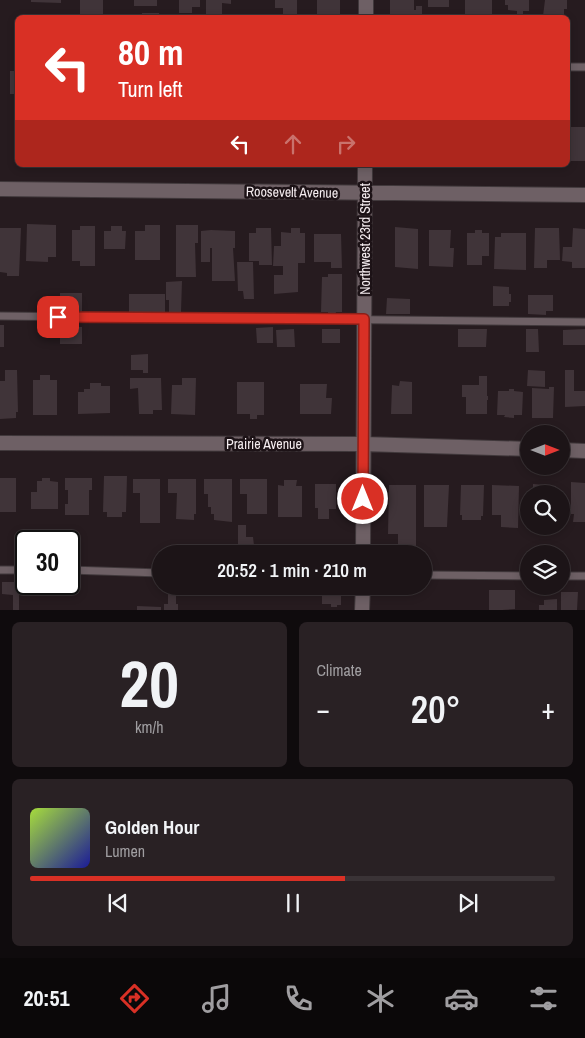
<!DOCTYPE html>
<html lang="en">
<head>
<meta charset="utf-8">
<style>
	body { margin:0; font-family:"Archivo Narrow",sans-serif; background:#292124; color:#f1f3f6; height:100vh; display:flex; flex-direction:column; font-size:19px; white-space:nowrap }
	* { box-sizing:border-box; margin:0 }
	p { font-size:16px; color:#a09ea1 }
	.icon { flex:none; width:28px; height:28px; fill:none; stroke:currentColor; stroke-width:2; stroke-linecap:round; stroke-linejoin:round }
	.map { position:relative; height:610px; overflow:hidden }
	.details { display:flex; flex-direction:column; gap:12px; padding:12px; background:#0f0b0d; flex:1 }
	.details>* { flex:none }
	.banner { position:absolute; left:15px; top:15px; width:555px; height:152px; border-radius:8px; box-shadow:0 2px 8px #0003,0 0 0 1px #3a3336; background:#d93025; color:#fff; overflow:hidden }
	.needle { width:32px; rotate:90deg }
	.fabs { position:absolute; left:520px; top:425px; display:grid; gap:10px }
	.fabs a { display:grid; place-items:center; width:50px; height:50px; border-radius:50%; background:#1c1417; box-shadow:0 2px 8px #0003,0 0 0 1px #3a3336; font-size:25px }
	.speed { position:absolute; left:15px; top:530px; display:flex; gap:10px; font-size:25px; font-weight:700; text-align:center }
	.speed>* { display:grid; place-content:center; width:65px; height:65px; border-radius:50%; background:#1c1417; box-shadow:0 2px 8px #0003,0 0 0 1px #3a3336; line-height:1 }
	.speed .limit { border:2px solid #111; border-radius:8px; background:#fff; color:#111 }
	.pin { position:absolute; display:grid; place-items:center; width:42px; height:42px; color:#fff; margin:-21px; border-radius:10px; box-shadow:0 2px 8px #0006 }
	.me { position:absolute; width:55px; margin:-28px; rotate:0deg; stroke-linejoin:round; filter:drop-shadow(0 0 4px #0008) }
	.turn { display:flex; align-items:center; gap:18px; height:105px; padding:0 20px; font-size:22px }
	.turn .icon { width:65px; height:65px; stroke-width:2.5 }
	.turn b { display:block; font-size:35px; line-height:42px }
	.lanes { display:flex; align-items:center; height:48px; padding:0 20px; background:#0003; justify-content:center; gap:25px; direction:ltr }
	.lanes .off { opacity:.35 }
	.big { font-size:38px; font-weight:600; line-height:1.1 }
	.details .card { flex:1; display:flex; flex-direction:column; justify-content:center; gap:8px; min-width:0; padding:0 18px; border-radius:8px; background:#292124 }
	.details .dial { align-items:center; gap:0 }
	.dial b { font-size:65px; line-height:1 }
	.song { display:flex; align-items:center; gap:15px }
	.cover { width:60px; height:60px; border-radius:8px; background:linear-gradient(135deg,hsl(80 70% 55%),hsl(240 70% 35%)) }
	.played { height:5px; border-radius:2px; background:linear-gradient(90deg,#d93025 60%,#3a3336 60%) }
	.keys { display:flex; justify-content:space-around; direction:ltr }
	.heat { display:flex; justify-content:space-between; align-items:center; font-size:28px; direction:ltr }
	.details .tiles { flex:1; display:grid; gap:12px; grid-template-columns:1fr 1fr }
	.card:last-child { grid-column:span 2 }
	.trip { position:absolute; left:152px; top:545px; width:280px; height:50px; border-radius:25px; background:#1c1417; box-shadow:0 2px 8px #0003,0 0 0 1px #3a3336; font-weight:600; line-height:50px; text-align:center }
	.tab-bar { display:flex; height:80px; justify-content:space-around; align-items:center; background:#0b0809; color:#a09ea1 }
	.tab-bar .icon { width:35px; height:35px }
	.tab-bar .active { color:#d93025 }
	.tab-bar b { font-size:22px; color:#f1f3f6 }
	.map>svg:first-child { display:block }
</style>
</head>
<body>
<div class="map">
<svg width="585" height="611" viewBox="0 0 585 611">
	<rect width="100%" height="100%" fill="#261b1f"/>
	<!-- building -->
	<path fill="#403439" d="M31,0H61V3L31,2Z
		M80,0H103V18L80,17Z
		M134,0H157V6H134Z
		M179,0H200V7H192V13H179Z
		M206,0H231V4L222,3V18H206Z
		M275,0H297V15H283V8H275Z
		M317,0H340V18H317Z
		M390,0H414V10H416V6H422V18H390Z
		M428,0H449V7H428Z
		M465,0H492V18H465Z
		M505,0H529V11H523V14H517V11L508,10V5H505Z
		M545,0H567V9H564V15H559V18L543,16Z
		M142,13H159V18H142Z
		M10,71H18V94H10Z
		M570,127H585V161H570Z
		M27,224L56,225V257H48V262L26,261Z
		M145,225H160V260H135V231H145Z
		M176,225H198V243H195L196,277H176Z
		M80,226H95V266H80V261H72V230H80Z
		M111,226H122V231H126L125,249H104V231H111Z
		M395,227L418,229V269L395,267Z
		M0,228H21L19,276H7V273L0,272Z
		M256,228H271L272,265H259V261H249V233H256Z
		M291,228H300V233H305V263H298V292L274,294V275H283V266H273L274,246H281V232L291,233Z
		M535,228H559L560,260H547V268H534Z
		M573,228L585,229V268H572V262L562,261L563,247H572Z
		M211,230L235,231V248H233L235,281H212V248H210V262H201V231Z
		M429,230H451L450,248H454L453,267L429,266Z
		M475,230H482V233H489V256H482V265H467V233H475Z
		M501,233H526V270L494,269L495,237H501Z
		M314,234H341L342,268H331V262H314Z
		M237,262H253L254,299H244L243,291H238Z
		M328,274H342V312H336L335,316H328V312H321L322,277H328Z
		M182,281L181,312L169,313V300H166V282Z
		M493,286L509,287V294H511V302H509V306H493Z
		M60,293H82V313H60Z
		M129,294H165V313L129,315Z
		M528,295H553V311H546V315L528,314Z
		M387,298L410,299V314H386Z
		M0,325H4V347H0Z
		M60,327H82V344H60Z
		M273,327V343H257L256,328Z
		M294,329L295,347H277L276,330Z
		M322,329H340V343H322Z
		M458,329H487L486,347H458Z
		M526,329H538L539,352H526Z
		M585,329V345H563V330Z
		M148,354V373H143V370H131V355Z
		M5,370H17L18,412H16V418L0,419V381H5Z
		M528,370L545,371V387L527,386Z
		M565,370H574V391H585V406L565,407Z
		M40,375H50V380H57V415H33V380H40Z
		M479,376H487V396H488V400H487V414H466V397H462V385H479Z
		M130,378H161L162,410H153V414H139L138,388L130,389Z
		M182,378H196L195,415L171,414L172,385H182Z
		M400,381L412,382V414H391L392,385L399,386Z
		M237,382H264V415H257V419H250V414H237Z
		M90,383H101V386H110V413L78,414V392H84V389H90Z
		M300,384H327L326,398H332L331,414H300Z
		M549,387H554L553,418H532V388L549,389Z
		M509,389H514V391L523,392L522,415H514V418L504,417L505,415H497L498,391H509Z
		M104,476H127L126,512H122V517H107V512H103Z
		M0,478H16V512H0Z
		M42,478H50V481L58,482V509H31V492H37V481H42Z
		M65,478H92V490H89V515H65V504H68V490H65Z
		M133,479H160V523H140V493H133Z
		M168,479H196V514H194V520L176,519L177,493H168Z
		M204,479H232V522L214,520V514H211V507H208V494H204Z
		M240,479H267V514H247V494H240Z
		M284,480H297L296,486H302V517H278V485L284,486Z
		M571,482L585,483V522H573L574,514H571Z
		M315,484H336V509H329V519H318V508H315Z
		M533,484L556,486L555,494H533Z
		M389,485H416V552H398V534H388Z
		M424,485H449L447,527H424Z
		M461,485H484L483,516H481V520H462V515H460Z
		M492,485L519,486L518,528L501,527V515H492Z
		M238,525H246V537H253L255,554H238Z
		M58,531H75V548H69V541H58Z
		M2,582H19V611H13V595L2,594Z
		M322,586H341V605H337V607H331V604H322V595H320V590H322Z
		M489,590H515V609L489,611Z
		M561,592H578L577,610H561Z
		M168,594H176V604H178V611H164V604H168Z
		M557,599V611H539V605H544V600Z
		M137,606L161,607V611H137Z"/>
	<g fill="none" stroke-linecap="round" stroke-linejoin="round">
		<defs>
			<path id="service" d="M568,67H585
				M0,316L585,322
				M0,570H26
				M69,570L161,573
				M424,575L529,576
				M561,576H585"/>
			<path id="minor" d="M366,18V0
				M0,189L585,195
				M0,443L363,444L529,449
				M561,450L585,451
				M363,554L365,165
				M362,611L363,586"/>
		</defs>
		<!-- service casing -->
		<use href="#service" stroke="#41393c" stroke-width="9"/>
		<!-- minor casing -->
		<use href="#minor" stroke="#41393c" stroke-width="16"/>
		<!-- service -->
		<use href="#service" stroke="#6e6065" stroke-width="7"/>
		<!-- minor -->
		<use href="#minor" stroke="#6e6065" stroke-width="14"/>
	</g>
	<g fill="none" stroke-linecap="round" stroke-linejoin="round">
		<defs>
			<path id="route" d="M58,317L364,319L363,499"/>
		</defs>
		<!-- route casing -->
		<use href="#route" stroke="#8d1f18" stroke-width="12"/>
		<!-- route -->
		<use href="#route" stroke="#d93025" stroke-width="9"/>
	</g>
	<g text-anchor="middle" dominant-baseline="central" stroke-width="5" stroke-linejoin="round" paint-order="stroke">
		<!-- street labels -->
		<g font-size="14" fill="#f4ecef" stroke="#1c1216">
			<text transform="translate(292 192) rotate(1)">Roosevelt Avenue</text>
			<text transform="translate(365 239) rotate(-90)">Northwest 23rd Street</text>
			<text x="264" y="444">Prairie Avenue</text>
		</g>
	</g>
</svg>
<div class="fabs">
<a><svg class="needle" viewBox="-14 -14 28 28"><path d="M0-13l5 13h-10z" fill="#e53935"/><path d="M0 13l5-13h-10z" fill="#a09ea1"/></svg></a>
<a><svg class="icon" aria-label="search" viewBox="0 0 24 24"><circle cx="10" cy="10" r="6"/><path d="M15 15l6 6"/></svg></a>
<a><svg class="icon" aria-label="layers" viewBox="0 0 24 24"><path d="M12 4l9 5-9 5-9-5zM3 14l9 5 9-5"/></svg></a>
</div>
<div class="speed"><div class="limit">30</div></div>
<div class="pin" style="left:58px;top:317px;background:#d93025"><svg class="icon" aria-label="arrive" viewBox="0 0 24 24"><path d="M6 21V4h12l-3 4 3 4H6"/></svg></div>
<svg class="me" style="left:363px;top:499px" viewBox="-20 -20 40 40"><circle r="17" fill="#d93025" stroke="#fff" stroke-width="3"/><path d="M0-11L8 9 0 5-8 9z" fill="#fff"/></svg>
<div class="trip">20:52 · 1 min · 210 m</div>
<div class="banner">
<div class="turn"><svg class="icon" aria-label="left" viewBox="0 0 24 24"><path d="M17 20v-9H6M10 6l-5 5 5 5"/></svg><div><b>80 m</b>Turn left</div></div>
<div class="lanes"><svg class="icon" aria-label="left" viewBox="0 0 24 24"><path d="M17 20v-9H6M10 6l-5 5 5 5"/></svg><svg class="icon off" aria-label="ahead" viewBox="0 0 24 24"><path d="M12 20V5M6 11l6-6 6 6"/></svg><svg class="icon off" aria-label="right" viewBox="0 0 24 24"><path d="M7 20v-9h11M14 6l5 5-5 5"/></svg></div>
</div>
</div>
<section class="details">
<div class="tiles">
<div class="card dial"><b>20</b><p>km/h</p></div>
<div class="card"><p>Climate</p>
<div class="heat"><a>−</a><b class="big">20°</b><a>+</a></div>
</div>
<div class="card">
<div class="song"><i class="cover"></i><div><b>Golden Hour</b><p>Lumen</p></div></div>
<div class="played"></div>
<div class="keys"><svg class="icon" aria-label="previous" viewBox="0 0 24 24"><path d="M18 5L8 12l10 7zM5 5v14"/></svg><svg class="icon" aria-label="pause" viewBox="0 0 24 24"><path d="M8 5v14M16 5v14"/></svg><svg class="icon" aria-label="next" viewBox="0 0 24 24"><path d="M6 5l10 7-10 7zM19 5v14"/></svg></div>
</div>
</div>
</section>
<nav class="tab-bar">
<b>20:51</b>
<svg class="icon active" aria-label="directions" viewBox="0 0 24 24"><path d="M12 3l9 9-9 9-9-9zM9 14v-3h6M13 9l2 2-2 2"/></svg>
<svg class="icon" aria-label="music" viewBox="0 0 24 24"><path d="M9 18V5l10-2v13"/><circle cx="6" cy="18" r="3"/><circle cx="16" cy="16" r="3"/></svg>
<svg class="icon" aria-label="phone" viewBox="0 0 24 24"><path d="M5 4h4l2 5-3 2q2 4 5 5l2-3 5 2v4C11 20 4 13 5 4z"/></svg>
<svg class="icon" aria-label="climate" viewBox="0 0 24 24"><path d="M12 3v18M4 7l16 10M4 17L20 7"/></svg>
<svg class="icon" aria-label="car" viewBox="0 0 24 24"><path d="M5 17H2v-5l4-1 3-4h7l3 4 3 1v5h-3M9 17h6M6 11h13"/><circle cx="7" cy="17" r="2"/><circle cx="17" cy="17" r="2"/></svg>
<svg class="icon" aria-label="filters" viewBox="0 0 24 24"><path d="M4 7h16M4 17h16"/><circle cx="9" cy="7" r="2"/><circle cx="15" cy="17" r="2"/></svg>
</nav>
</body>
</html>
